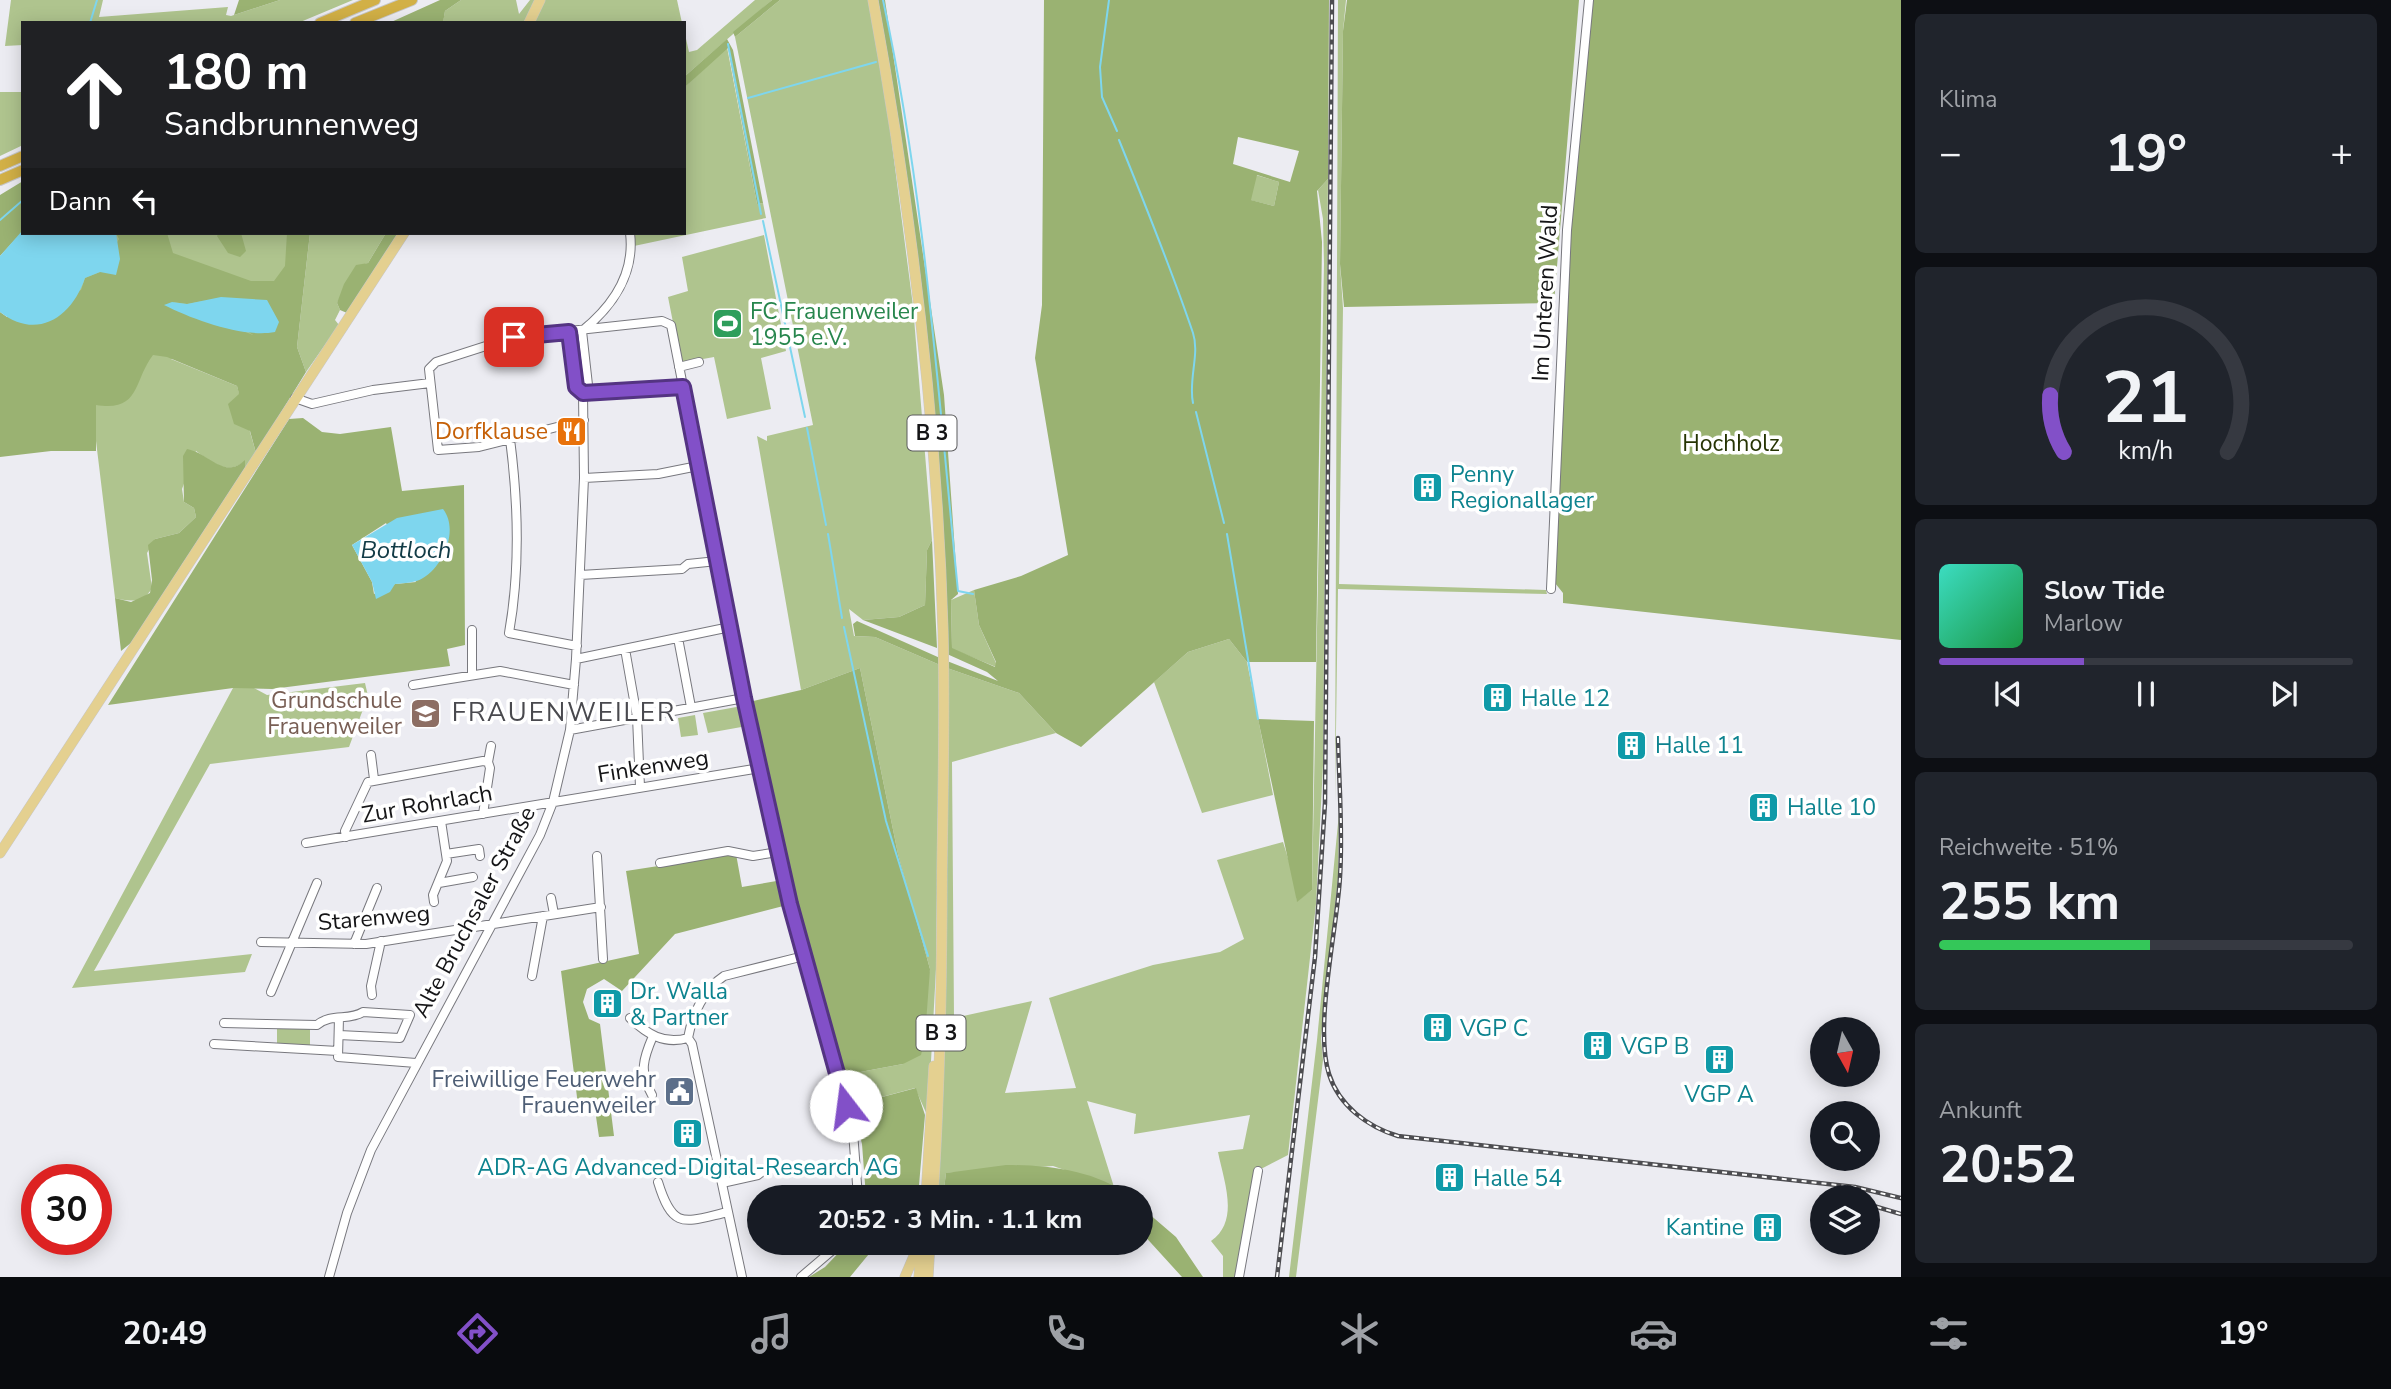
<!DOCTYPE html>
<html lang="de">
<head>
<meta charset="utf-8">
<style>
	body { margin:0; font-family:"Nunito Sans",sans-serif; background:#20242c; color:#f1f3f6; height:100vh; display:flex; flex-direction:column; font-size:26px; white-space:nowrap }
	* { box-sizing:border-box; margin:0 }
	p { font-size:23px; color:#9ea1a6 }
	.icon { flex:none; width:38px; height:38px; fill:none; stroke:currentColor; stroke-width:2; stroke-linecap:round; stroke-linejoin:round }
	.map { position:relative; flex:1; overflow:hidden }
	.panel { display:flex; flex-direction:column; gap:14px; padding:14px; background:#0d0f14; width:490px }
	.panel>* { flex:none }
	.hud { position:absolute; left:21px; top:21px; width:665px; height:214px; border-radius:0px; box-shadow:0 4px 18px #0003; background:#202124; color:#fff; overflow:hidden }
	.needle { width:46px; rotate:172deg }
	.buttons { position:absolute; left:1810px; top:1017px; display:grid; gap:14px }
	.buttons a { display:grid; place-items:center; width:70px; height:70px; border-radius:50%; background:#171b24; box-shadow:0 4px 18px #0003; font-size:35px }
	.speed { position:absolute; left:21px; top:1164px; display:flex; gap:14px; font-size:35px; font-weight:700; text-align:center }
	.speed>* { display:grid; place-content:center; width:91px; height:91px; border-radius:50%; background:#171b24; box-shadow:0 4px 18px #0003; line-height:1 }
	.speed .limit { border:10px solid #d22; background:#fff; color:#111 }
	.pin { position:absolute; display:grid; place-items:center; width:60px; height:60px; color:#fff; margin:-30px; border-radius:14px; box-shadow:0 4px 10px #0006 }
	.me { position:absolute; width:77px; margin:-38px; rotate:345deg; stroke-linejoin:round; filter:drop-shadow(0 0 5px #0008) }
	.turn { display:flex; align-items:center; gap:24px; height:147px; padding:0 28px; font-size:32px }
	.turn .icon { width:91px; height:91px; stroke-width:2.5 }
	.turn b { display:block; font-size:49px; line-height:60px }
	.then { display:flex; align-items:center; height:66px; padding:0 28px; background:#0003; gap:14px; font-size:26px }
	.big { font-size:52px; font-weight:700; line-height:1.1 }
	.panel .tile { flex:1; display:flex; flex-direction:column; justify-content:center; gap:10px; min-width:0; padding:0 24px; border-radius:10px; background:#20242c }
	.panel .dial { align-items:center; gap:0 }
	.dial svg { height:182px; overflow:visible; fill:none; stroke:#363941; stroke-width:7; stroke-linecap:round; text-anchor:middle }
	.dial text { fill:#f1f3f6; stroke:none }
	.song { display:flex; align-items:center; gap:21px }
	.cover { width:84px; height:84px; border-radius:10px; background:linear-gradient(135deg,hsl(170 70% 55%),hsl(140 70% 35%)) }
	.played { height:7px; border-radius:4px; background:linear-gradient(90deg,#8250c8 35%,#363941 35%) }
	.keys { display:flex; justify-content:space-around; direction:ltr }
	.heat { display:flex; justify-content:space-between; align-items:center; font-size:38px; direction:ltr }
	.charge { height:10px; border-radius:5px; background:linear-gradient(90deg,#34c759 51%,#363941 0) }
	.trip { position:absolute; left:747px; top:1185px; width:406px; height:70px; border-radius:35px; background:#171b24; box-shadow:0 4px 18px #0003; font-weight:700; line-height:70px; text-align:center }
	.dock { display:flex; height:112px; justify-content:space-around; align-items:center; background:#090b0e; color:#9ea1a6 }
	.dock .icon { width:49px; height:49px }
	.dock .current { color:#8250c8 }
	.dock b { font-size:32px; color:#f1f3f6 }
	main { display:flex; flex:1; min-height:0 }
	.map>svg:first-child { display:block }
</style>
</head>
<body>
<main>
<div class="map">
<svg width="1901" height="1277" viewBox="0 0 1901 1277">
	<rect width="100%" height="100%" fill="#ececf2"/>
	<!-- green -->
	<path fill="#afc48e" d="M11,0H103L99,17L228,7L226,15L231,16L280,0H353L298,23H23V45L5,46Z
		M461,0H516L519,14L530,0H535L524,23L443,22L445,11Z
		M545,0H677L682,23H534Z
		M755,0H772L684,77V30L689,52L697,50Z
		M780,0H869L886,98L913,306L932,540L927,550L925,605L899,617L863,620L849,609L854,636L875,637L940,665L936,969L928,1117L915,1088L852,1105L844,1075L903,1064L930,969L898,854L860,668L801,690L757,436L767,441V436L813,425L735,37Z
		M1338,0H1346L1343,31L1340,264L1343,308L1339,584L1546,590L1547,594L1338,589L1335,803Z
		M727,47L757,204L763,203L766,218L634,246L633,233H684V88Z
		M0,92H23V145L0,156Z
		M1256,175L1279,182L1274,206L1250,200Z
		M1328,179L1323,765L1316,904L1288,1155L1259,1170L1238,1277H1223V1256L1211,1241C1240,1221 1224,1182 1218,1152L1243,1149L1250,1115L1134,1134L1136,1114L1087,1101L1114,1187L1053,1166L946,1173L943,1197H937L945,1032L947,668L1019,693L1056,733L952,762L954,1018L1032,1001L1005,1093L1076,1088L1049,998L1153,965L1220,952L1244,939L1217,860L1283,842L1295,881L1297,901L1312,890L1324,264L1323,219L1318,190Z
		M23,188V233H297L291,323L171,359L237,386L256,453L245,468V461C227,476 212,462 196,451L182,489L184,502L194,508L196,517L179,533L155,539L147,553L152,588C144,603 129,602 115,598L96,441L0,202Z
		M310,233H386L368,263L358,266L337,303L340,310L335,320L339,325L306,372L297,347Z
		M764,235L786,351L761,358L771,409L727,419L714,357L681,363L668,297L688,291L682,257Z
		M974,590L979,625L996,663V667L952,649L951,600Z
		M1229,639L1247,662L1273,795L1202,813L1154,682L1188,652Z
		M365,683L368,696L349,747L210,764L94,971L252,954L245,972L72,988L233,688H254L267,695Z
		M742,706L747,726L708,733L703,713Z
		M695,715L698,735L681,737L678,718Z
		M1339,813L1338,877L1321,1038L1323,1060L1296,1277H1289L1317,1040Z
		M277,1026L310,1029V1047L277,1046Z"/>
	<!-- forest -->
	<path fill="#9ab272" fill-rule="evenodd" d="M239,0H280L234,15Z
		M440,0H461L445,11L443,23H389Z
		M772,0H780L735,37L733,32Z
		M878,0H885L944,395L958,594L951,600L952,648L995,667L996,662L979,625L974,590L1021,576L1068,555L1035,358L1042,305L1044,0H1329L1328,179L1317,191L1322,242L1316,662H1247L1229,639L1188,652L1081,747L1056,733L1019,693L947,668V661L998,681L987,672L947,654C944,434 917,216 878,0ZM1238,137L1299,151L1290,182L1233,164ZM1257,175L1279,182L1274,206L1251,200Z
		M1347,0H1579L1554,303L1344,307L1340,264L1343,31Z
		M1591,0H1901V640L1563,603V593L1555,583L1565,303Z
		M727,39L733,50L763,203L757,204L728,48L684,88V77Z
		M23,181V231L0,256V195Z
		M116,233H167L173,253L251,281H274L285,266L287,233H310L297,347L306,372L256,453L250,431L234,424L228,404L239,394L237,386L167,357L153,355C133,381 141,412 96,405V451H51L0,457V312L7,317L81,290L85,278L100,272L119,239ZM203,301L253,335L172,302L187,304Z
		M219,233H241L246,251L240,257L228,253L217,236Z
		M386,233H399L347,313L340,310L337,303L344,284L356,265L368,263Z
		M303,418L322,432L340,434L391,427L402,491L464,485L465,645L447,649L450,666L272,689L233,688L108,705L289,419ZM386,523L416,582L395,584L374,594L372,582L352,545Z
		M187,449C209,453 224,480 245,460V468L132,642L121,651L115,598L131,602L150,593L152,580L148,545L155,539L179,533L196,517L194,508L184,502L183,456Z
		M932,540L937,648L863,620L899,617L925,605L927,550Z
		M857,621L940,658V665L875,637L855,636L853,624Z
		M860,668L898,854L930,969L925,1037L921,1055L903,1064L844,1075L795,903L675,934L622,991L604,979L587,989L583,1002L589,1019L600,1024L614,1136L599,1137L594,1103L578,1105L561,971L639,954L626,871L736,854L742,887L788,879L749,702L801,690Z
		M1258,719L1314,721L1312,890L1297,902Z
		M916,1088L925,1115L918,1197H866L862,1144L852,1105Z
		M1006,1165C1047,1165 1097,1170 1130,1197H1063L1018,1191L943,1197L946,1173Z
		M1141,1207L1176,1237L1203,1277H1182L1141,1232Z
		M848,1243H878L850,1277H809L825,1267Z"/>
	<!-- water -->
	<path fill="#7ed6ee" d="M22,231L116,233L120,259L116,275L100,272L85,278C72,317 37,341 0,312V256Z
		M221,297L267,300L279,322L275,332C243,338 194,320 164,305L172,302L187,304Z
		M443,509C459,529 444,566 423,578C415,583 405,583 395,584L390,592L376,599L372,582L352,545L397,518Z"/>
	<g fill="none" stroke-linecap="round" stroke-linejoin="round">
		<!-- stream -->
		<path stroke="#7ed6ee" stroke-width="2" d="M883,0C925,194 938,394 958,591L973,594
			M1109,0L1100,67L1102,97L1117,131
			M90,23L97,0
			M728,44L761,214
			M748,98L876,62
			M1119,140C1145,204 1171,268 1193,333C1200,354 1188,380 1193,403
			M0,220L23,200
			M763,221L805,417
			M1196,412L1224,523
			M807,428L826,525
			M828,534L842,618
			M1227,534L1258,719
			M844,627L886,821L928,956"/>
		<defs>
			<path id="minor" d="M582,331C613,306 635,273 630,233
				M569,332L576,387L583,393
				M679,367L699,362
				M583,393L683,387
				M295,398L312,404L373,390L430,383
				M584,420L479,447L438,450L429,369L436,362L514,337L662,321L671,325L744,698L790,904L853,1132L858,1197
				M510,439C518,501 520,571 509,633L577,646
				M584,478L658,474L698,466
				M580,575L682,569L688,564L717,561
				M1551,589L1567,230L1589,0
				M678,638L691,707
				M625,649L637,717L640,787
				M576,659L730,627
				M472,675V630
				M413,685L500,671L574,685
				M570,730L744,698
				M371,755L374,779
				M488,762L491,746
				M346,837L345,831L368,782L483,761L488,762L490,768L483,814
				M306,843L760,768
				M446,854L479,849L480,856
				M597,856L603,959
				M660,863L728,851L753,856L778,852
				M439,883L473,877
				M551,898L554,914
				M434,902L433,895L447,861L441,821
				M261,942L366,944L601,907
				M354,944L377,888
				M532,976L543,916
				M271,992L317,883
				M372,995L371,986L381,941
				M339,1018L338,1057L416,1063
				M630,1018C647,1034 664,1045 688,1038
				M224,1023L317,1025C331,1013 349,1021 363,1012L410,1015L400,1038L339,1035
				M214,1044L338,1051
				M652,1095C639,1072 643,1059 653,1036
				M658,1182C673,1231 684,1222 728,1212
				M722,1183L758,1175L769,1166
				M329,1277L347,1213L371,1150L540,835L553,802L570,730L576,659L584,478L583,393L588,385L582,331
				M742,1277L692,1044L688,1038C692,1015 704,989 724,976L804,956
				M801,1277L842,1242
				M1239,1277L1258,1171"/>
			<path id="major" d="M873,0C911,208 937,418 943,630C945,710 943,791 942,871C942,980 940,1088 933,1197
				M529,23L540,0
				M0,853L404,233
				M926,1197L934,1066
				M905,1277L920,1242
				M919,1277L921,1253
				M928,1277L930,1242"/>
			<path id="highway" d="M320,23L375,0
				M355,23L412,0
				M0,166L23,156
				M0,180L23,170"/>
		</defs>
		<!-- minor casing -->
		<use href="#minor" stroke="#78787e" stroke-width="10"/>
		<!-- major casing -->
		<use href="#major" stroke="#c7c7c7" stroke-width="11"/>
		<!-- highway casing -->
		<use href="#highway" stroke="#c7c7c7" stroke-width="12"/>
		<!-- minor -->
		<use href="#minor" stroke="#fff" stroke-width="8"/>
		<!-- major -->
		<use href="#major" stroke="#e4d090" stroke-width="10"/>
		<!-- highway -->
		<use href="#highway" stroke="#d2b046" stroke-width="10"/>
		<defs>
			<path id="rail" d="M1338,738C1339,784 1343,831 1340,877C1337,930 1314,1027 1329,1074C1339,1106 1368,1127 1398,1136L1855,1187L1901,1198
				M1867,1204L1901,1214
				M1277,1277L1315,957L1325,803L1332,0"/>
		</defs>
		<!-- rail casing -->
		<use href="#rail" stroke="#4d4d51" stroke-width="4.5"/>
		<!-- rail -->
		<use href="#rail" stroke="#fff" stroke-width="2" stroke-dasharray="5" stroke-linecap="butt"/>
	</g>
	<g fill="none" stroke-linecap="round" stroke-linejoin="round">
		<defs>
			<path id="route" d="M514,337L569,332L576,387L583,393L683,387L744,698L790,904L846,1106"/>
		</defs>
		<!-- route casing -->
		<use href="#route" stroke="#543482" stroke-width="18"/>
		<!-- route -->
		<use href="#route" stroke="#8250c8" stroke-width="12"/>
	</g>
	<!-- icons -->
	<defs>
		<symbol id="stadium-square" viewBox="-11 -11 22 22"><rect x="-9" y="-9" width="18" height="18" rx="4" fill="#2e9e5b" stroke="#fff"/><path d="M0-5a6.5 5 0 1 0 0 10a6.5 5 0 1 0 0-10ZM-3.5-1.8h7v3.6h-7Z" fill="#fff"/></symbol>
		<symbol id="restaurant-square" viewBox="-11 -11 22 22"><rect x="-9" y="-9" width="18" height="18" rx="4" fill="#e8710a" stroke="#fff"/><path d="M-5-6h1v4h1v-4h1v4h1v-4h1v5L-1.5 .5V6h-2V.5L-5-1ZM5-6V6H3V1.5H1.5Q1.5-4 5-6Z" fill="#fff"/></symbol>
		<symbol id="building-square" viewBox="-11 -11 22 22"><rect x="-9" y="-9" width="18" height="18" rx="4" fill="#0f9aa8" stroke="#fff"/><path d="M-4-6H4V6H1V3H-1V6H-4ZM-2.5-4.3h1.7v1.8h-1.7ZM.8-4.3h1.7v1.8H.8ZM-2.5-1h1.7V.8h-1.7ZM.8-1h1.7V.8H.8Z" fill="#fff"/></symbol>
		<symbol id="school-square" viewBox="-11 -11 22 22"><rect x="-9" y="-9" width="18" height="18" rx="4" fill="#8d6e63" stroke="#fff"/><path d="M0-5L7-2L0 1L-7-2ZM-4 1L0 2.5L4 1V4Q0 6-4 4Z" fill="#fff"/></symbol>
		<symbol id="civic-square" viewBox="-11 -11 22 22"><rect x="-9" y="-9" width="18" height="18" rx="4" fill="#5c6f8a" stroke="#fff"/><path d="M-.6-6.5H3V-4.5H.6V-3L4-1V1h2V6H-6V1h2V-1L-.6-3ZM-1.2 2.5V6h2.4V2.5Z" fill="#fff"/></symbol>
	</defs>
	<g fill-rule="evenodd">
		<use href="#stadium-square" x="710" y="306" width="35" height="35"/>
		<use href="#restaurant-square" x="554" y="414" width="35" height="35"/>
		<use href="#building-square" x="1410" y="470" width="35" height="35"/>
		<use href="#building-square" x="1480" y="680" width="35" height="35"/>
		<use href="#school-square" x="408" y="696" width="35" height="35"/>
		<use href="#building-square" x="1614" y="728" width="35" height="35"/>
		<use href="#building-square" x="1746" y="790" width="35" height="35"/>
		<use href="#building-square" x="590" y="986" width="35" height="35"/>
		<use href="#building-square" x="1420" y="1010" width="35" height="35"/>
		<use href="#building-square" x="1580" y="1028" width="35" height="35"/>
		<use href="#building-square" x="1702" y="1042" width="35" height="35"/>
		<use href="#civic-square" x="662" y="1074" width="35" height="35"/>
		<use href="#building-square" x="670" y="1116" width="35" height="35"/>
		<use href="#building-square" x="1432" y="1160" width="35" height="35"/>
		<use href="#building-square" x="1750" y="1210" width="35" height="35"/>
	</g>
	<g text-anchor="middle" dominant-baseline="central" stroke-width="7" stroke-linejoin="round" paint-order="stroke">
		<!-- shield labels -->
		<g fill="#fff" stroke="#5b5b5d" stroke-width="2">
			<rect x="907.5" y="415.5" width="49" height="35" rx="5"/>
			<rect x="916.5" y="1015.5" width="49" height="35" rx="5"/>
		</g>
		<g font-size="21" font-weight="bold" fill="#151517">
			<text x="932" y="433">B 3</text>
			<text x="941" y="1033">B 3</text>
		</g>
		<!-- street labels -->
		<g font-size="23" fill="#151517" stroke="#fff">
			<text transform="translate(1545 293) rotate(-87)">Im Unteren Wald</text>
			<text transform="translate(653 766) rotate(-9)">Finkenweg</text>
			<text transform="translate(427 804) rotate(-10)">Zur Rohrlach</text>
			<text transform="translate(474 912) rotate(-62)">Alte Bruchsaler Straße</text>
			<text transform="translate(374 918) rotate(-5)">Starenweg</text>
		</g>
		<!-- leisure labels -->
		<g font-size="23" fill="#27864d" stroke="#fff" text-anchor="start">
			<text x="750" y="311">FC Frauenweiler<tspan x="750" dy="26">1955 e.V.</tspan></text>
		</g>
		<!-- food labels -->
		<g font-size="23" fill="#c56008" stroke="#fff" text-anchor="end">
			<text x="548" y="431">Dorfklause</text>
		</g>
		<!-- park labels -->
		<g font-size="23" fill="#263403" stroke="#fff">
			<text x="1731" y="443">Hochholz</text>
		</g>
		<!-- culture labels -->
		<g font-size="23" fill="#0d838f" stroke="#fff" text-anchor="start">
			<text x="1450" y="474">Penny<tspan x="1450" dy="26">Regionallager</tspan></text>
			<text x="1521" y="698">Halle 12</text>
			<text x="1655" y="745">Halle 11</text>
			<text x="1787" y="807">Halle 10</text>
			<text x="630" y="991">Dr. Walla<tspan x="630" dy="26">&amp; Partner</tspan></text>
			<text x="1460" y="1028">VGP C</text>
			<text x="1621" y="1046">VGP B</text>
			<text x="1719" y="1094" text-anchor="middle">VGP A</text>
			<text x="688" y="1167" text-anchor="middle">ADR-AG Advanced-Digital-Research AG</text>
			<text x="1473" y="1178">Halle 54</text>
			<text x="1744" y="1227" text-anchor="end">Kantine</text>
		</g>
		<!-- education labels -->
		<g font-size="23" fill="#785e54" stroke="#fff" text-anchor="end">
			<text x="402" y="700">Grundschule<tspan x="402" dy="26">Frauenweiler</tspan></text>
		</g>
		<!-- service labels -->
		<g font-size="23" fill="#4e5e75" stroke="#fff" text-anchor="end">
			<text x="656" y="1079">Freiwillige Feuerwehr<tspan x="656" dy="26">Frauenweiler</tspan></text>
		</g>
		<!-- water labels -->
		<g font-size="24" font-style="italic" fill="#123b46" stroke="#fff">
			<text x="406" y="550">Bottloch</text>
		</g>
		<!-- quarter labels -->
		<g font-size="26" letter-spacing="2" fill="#49494e" stroke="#fff">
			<text x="564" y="712">FRAUENWEILER</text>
		</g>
	</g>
</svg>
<div class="buttons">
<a><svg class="needle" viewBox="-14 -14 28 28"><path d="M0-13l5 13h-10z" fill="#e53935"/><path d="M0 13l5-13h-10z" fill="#9ea1a6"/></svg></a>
<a><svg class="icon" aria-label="search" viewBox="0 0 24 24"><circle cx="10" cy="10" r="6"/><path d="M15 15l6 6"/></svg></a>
<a><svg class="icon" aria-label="layers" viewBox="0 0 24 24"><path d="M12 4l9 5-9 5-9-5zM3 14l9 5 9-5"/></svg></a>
</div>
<div class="speed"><div class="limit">30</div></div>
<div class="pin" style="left:514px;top:337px;background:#d93025"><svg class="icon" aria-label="arrive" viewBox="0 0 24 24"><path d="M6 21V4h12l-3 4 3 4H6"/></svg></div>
<svg class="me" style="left:846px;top:1106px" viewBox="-20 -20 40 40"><circle r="19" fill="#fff"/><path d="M0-13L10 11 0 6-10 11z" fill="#8250c8"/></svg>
<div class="trip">20:52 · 3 Min. · 1.1 km</div>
<div class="hud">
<div class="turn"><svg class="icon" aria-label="ahead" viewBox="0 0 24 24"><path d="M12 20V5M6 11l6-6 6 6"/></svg><div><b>180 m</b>Sandbrunnenweg</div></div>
<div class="then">Dann<svg class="icon" aria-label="left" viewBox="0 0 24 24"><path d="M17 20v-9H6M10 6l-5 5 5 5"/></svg></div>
</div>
</div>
<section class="panel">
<div class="tile"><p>Klima</p>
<div class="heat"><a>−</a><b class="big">19°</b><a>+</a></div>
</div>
<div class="tile dial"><svg viewBox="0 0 100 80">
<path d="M14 69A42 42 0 1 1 86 69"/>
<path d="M14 69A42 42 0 0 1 8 44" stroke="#8250c8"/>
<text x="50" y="56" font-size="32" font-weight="700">21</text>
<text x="50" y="72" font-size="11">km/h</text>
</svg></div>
<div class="tile">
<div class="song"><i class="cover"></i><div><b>Slow Tide</b><p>Marlow</p></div></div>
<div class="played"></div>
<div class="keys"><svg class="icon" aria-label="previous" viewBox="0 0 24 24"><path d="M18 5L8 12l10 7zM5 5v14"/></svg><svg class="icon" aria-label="pause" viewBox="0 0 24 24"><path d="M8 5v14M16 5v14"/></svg><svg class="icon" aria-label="next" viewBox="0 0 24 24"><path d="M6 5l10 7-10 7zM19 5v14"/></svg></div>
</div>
<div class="tile"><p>Reichweite · 51%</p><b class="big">255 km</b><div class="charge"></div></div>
<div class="tile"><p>Ankunft</p><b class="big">20:52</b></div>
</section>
</main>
<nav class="dock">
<b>20:49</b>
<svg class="icon current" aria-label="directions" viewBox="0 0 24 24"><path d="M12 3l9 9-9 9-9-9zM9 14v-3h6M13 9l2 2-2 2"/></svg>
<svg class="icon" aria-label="music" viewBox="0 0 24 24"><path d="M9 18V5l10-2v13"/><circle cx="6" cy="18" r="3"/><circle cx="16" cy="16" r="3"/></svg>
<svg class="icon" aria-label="phone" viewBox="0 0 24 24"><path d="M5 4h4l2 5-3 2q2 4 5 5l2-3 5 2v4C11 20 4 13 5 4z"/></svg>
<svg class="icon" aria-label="climate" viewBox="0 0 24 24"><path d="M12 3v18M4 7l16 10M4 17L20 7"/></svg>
<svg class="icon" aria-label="car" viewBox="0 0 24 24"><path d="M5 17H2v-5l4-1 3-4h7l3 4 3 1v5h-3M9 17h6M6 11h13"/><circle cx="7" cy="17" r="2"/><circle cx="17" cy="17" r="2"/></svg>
<svg class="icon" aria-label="filters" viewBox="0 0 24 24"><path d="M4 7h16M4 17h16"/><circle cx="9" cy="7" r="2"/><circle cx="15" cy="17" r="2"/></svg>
<b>19°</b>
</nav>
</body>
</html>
